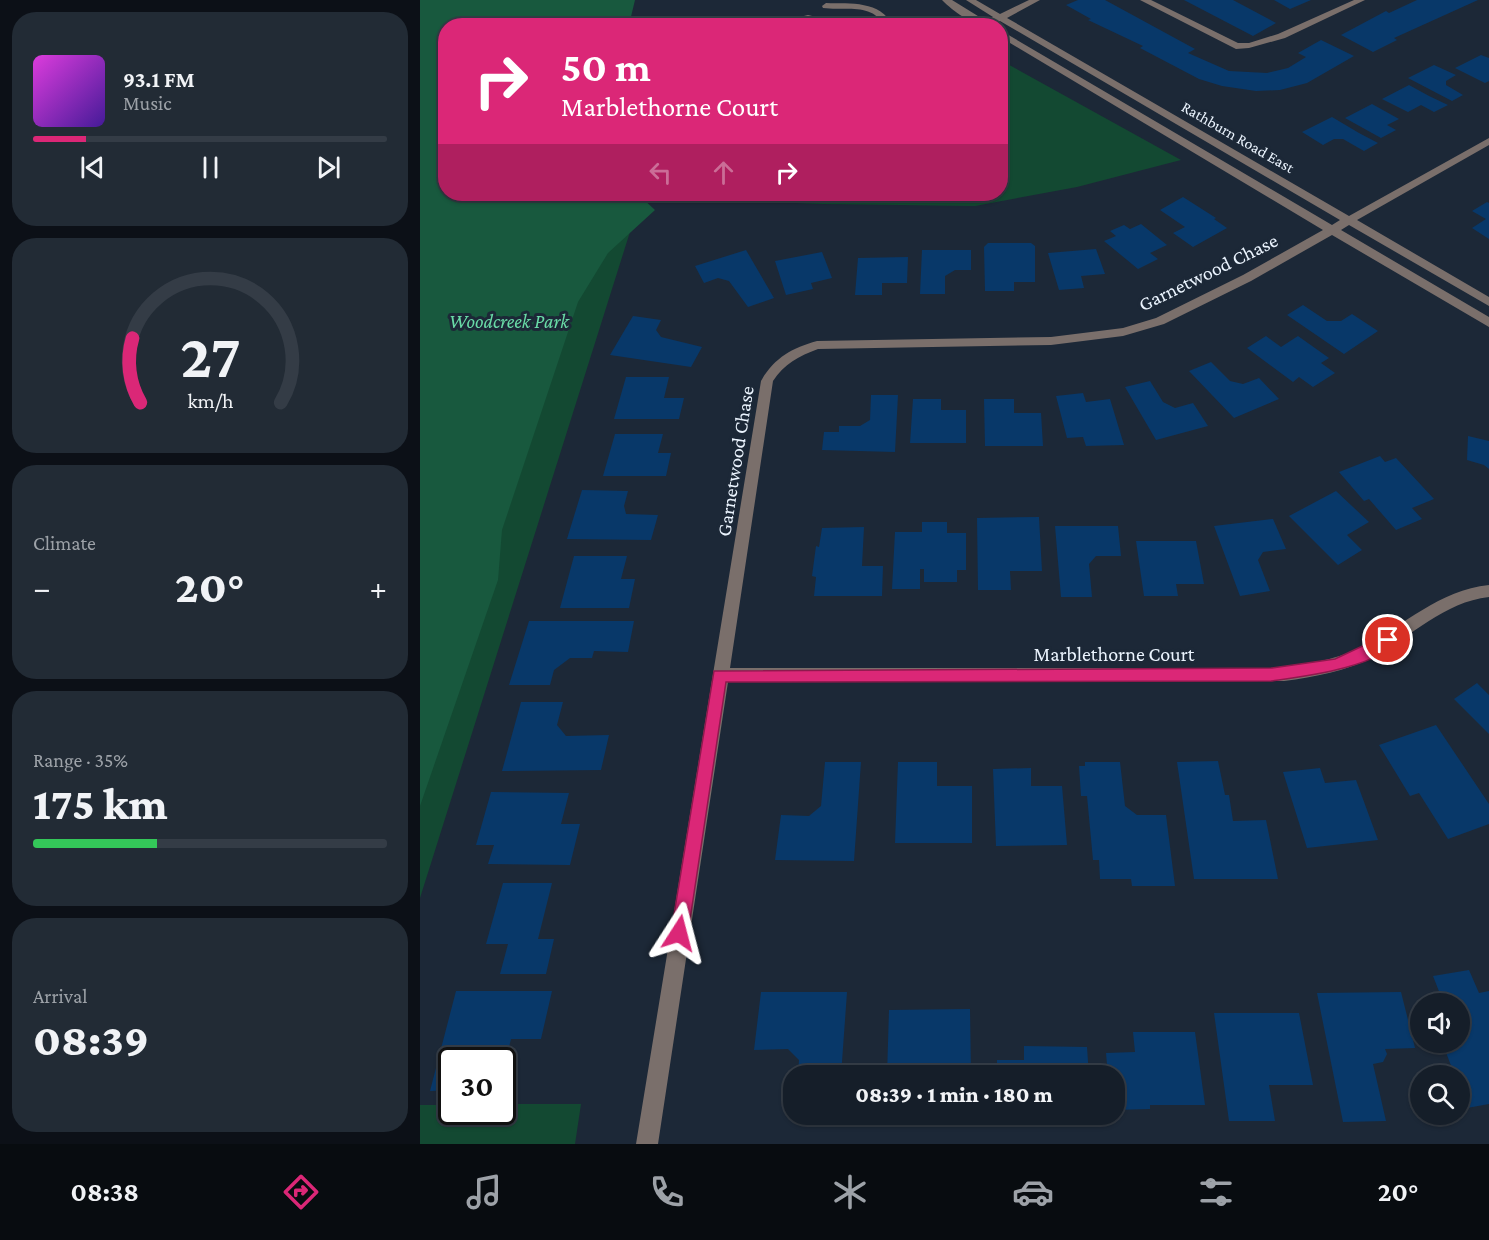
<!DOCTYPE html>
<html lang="en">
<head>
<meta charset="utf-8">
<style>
	body { margin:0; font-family:"Crimson Pro",serif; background:#222b35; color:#f1f3f6; height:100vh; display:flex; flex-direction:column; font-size:22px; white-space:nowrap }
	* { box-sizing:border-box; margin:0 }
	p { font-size:20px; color:#9da2a8 }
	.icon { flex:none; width:33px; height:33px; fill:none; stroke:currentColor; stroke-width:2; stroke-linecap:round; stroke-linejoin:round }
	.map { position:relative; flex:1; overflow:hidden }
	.details { display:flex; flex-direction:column; gap:12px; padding:12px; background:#0c1017; width:420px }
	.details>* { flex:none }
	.guide { position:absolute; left:18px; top:18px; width:570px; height:183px; border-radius:24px; box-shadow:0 2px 4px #0004,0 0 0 2px #343c46; background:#db2777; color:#fff; overflow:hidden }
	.tools { position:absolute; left:990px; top:993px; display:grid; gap:12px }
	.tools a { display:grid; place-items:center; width:60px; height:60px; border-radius:50%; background:#151e29; box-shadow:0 2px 4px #0004,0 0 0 2px #343c46; font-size:30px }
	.speed { position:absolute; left:18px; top:1047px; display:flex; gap:12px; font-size:30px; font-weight:700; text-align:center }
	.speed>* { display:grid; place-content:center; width:78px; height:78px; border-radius:50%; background:#151e29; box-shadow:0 2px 4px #0004,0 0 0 2px #343c46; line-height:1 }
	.speed .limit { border:3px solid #111; border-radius:9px; background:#fff; color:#111 }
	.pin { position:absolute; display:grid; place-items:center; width:51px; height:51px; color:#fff; margin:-26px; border:3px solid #fff; border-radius:50%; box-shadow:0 2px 6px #0007 }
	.me { position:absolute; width:66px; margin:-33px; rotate:9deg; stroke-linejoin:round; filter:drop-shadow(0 0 4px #0008) }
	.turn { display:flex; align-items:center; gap:21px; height:126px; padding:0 24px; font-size:27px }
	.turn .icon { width:78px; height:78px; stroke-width:2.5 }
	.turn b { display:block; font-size:42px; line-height:51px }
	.lanes { display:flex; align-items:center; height:57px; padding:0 24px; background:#0003; justify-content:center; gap:30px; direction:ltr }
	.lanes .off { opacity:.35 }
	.big { font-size:45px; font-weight:800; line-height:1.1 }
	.details .widget { flex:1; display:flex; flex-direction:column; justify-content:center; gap:9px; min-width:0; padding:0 21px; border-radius:24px; background:#222b35 }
	.details .dial { align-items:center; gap:0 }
	.dial svg { height:156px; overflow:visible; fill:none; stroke:#343c46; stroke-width:7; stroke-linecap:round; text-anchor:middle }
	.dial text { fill:#f1f3f6; stroke:none }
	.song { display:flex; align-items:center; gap:18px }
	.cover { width:72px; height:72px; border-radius:9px; background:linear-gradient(135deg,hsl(300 70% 55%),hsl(260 70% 35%)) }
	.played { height:6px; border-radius:3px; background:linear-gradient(90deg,#db2777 15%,#343c46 15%) }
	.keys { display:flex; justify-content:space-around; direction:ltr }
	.heat { display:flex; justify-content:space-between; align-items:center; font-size:33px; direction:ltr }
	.charge { height:9px; border-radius:4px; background:linear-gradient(90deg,#34c759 35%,#343c46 0) }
	.trip { position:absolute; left:363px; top:1065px; width:342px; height:60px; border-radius:24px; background:#151e29; box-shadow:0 2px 4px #0004,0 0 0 2px #343c46; font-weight:800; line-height:60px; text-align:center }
	.dock { display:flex; height:96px; justify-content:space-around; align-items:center; background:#080c10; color:#9da2a8 }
	.dock .icon { width:42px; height:42px }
	.dock .selected { color:#db2777 }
	.dock b { font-size:27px; color:#f1f3f6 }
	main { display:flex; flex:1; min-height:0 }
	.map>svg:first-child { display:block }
</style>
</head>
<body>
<main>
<section class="details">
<div class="widget">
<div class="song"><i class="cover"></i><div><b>93.1 FM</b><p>Music</p></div></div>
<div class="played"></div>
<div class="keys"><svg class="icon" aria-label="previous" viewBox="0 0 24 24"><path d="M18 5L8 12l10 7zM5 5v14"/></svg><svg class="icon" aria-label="pause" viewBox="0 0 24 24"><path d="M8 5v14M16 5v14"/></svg><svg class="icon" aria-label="next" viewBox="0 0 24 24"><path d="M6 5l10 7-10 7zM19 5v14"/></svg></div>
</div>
<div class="widget dial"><svg viewBox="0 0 100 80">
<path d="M14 69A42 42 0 1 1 86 69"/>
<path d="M14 69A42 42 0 0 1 10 36" stroke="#db2777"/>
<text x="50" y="56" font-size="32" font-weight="700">27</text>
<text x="50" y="72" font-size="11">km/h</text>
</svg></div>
<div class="widget"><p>Climate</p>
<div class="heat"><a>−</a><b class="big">20°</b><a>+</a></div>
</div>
<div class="widget"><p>Range · 35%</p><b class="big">175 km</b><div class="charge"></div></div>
<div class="widget"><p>Arrival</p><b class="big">08:39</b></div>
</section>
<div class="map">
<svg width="1069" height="1144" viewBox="0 0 1069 1144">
	<rect width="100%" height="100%" fill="#1c2837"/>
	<!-- green -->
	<path fill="#134932" d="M582,61L761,160L657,187L555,206L402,204L221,197L0,898V250L221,197L223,194H580Z
		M83,1104H161L155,1144H0V1105H31L32,1112H82Z"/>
	<!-- forest -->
	<path fill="#18593e" d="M0,0H215L209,25L26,26V194H222L221,197L235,210L188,253L158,302L82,530L78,580L0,806Z"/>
	<!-- building -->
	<path fill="#083869" d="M658,0H685L775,49L768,53L809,71L847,73L868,68L886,57L878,53L901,40L934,56L887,83L860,90L836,91L802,86L779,79L720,48L723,46L668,20L671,19L646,5Z
		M764,0H813L856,23L833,36Z
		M854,0H891L870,9Z
		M997,0H1058L974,38L977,40L953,52L921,35L966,11L969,13Z
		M1061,55L1069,58V81L1065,83L1035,68Z
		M1014,65L1036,75L1026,81V85L1043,95L1032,101L988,78Z
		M989,85L1009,96L1028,105L1014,112L1001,105L988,112L962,99Z
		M952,104L979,119L967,125L976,130L961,138L925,118Z
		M912,117L939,133L958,143L944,151L923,139H914L903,145L882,132Z
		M763,197L796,218L794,219L807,228L773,247L753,233L765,227L740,210Z
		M1067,202L1069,203V239L1052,228L1066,219L1052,211Z
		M721,224L747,245L730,253L738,259L718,269L684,241L696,236L690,231L704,225L710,229Z
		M568,243H611L615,246V282H594V291H565L564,247Z
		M676,249L685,274L661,276L664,288L639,290L628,253Z
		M326,250L354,298L328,307L309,281L298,278L284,283L275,266Z
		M502,250H551V270H535L525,276V294H500Z
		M402,252L412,278L391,283L393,289L366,295L355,261Z
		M488,257L487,283H462V295H435L438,258Z
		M883,305L907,321H921L932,314L958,331L924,354L867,315Z
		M213,316L241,320L236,330L241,337L282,347L271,367L190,355Z
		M846,336L861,347L878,336L909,358L901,363L915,373L893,387L879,377L873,382L827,348Z
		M791,362L810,381L823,384L839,378L859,399L814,418L769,371Z
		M206,377H249L244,398H264L259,419H194Z
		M730,381L743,402L755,408L773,403L788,426L736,440L705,387Z
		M663,393L666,402L690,399L704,445L666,446L663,437L647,438L636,396Z
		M451,395H478L475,452L402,450L404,432H419V426H440L450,420Z
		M493,399H521V410H546V443H490Z
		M564,399H594V413H621L623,446H565Z
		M195,434H243L238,453H251L246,476H183Z
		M1048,436L1069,441V469L1064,465L1047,460Z
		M960,456L965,462L976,458L1014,499L992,508L1002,519L976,530L949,499L944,501L919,472Z
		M162,490L208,491L204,506L206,514L238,515L231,540L147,539Z
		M916,491L949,522L927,535L942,550L918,565L869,516Z
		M619,517L622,571H590L591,590H558L557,518Z
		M853,519L866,549L843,552L838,560L850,591L820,596L794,526Z
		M502,522H527V533H546V570H537V582H504V569H500V589H472L475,532H502Z
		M635,526H698L701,556H676L669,564L672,597H641Z
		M444,527L442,566H463L462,596H394L396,577L392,576L396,546L399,547L402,528Z
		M716,541H776L784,584H756L758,596H724Z
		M154,556H207L201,579H215L209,608H140Z
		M109,621H214L208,652L174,651L172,658H150L134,670L130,685H89Z
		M1057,683L1069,695V734L1034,699Z
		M101,702H143L137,725L146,736L189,735L181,770L82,771Z
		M1016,725L1069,804V824L1028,839L999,793L990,796L959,745Z
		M798,761L805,795H809L813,821L846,820L858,879H774L757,762Z
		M405,762H441L434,861L355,860L361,815L389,816L401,806Z
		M478,762H517V786H552V843H475Z
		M665,762H700L705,806L717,815H746L755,886H712L711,879H680L679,860H673L667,796H661L659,766H665Z
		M611,768V786H642L647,845L576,846L573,769Z
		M900,768L905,783L936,780L958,840L887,848L863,772Z
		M71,792L149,793L141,824H160L150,865L68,864L74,845H56Z
		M83,883H132L118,939H134L126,974H80L88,944H66Z
		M1049,970L1059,993L1069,991V1104L1047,1108L1040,1088V1076H1035L1022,1042H1040V1004L1003,1002L1022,999L1013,976Z
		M36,991H132L121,1039H91L83,1071L82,1060H32V1090L10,1091Z
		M341,992H427L421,1076H378L379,1060L368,1049L334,1050Z
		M981,992L995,1048L965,1049L967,1054L963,1062L953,1064L966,1121L923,1122L897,993Z
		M550,1009L551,1076H467L469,1010Z
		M794,1013H879L893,1085H849L855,1121H809Z
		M713,1032H775L785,1105H730V1109L694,1110V1076H688L686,1053L715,1052Z
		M604,1046L667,1047L669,1076H577V1060H604Z
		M377,1114H419L418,1122H376Z
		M577,1114H672V1124H607V1118L577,1117Z"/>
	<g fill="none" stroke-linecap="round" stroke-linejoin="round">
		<!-- minor -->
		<path fill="#7a6f6b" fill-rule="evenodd" d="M522,0H532L566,21L573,17L546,0H556L580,14L609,0H620L587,18L929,216L1069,138V145L937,220L1069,297V306L929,225L921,230L1069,317V327L912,235L831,281L744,324L703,336L631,345L398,349C379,356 364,364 353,381L310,668H852C882,665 914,661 942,647C985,625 1019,590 1069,585V597C1024,602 992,636 954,657C926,671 895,677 864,681L308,682L238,1144H216L341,381C354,358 372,348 397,341L631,337L703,328L736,318L823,275L903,230L580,37V30L912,225L920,220L580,21C560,31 537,15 522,0Z
			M720,0H731L818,43H829L858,34L934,0H945L865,38L829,48L816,49Z
			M406,3C431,4 460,0 473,26H464C453,2 424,11 403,8L402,6Z
			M388,15L433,26C418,26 405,23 390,21C379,20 357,26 343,26Z"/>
	</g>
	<!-- route -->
	<path fill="#db2777" stroke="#8e194d" stroke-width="1.5" d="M968,634L975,640C963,667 879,677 852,681L306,682L268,933L265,939L259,942L253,939L251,933L294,671L852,668L915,659Z"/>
	<g text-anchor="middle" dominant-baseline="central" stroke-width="6" stroke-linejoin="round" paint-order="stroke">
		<!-- far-street labels -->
		<g font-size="16" fill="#ebf4fe" stroke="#1c2837">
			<text transform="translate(818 137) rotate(30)">Rathburn Road East</text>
		</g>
		<!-- street labels -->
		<g font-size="20" fill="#ebf4fe" stroke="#1c2837">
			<text transform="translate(788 272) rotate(-26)">Garnetwood Chase</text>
			<text transform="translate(315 461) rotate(-81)">Garnetwood Chase</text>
			<text x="694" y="654">Marblethorne Court</text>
		</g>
		<!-- park labels -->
		<g font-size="20" font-style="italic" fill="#69dba7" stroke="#1c2837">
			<text x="89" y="321">Woodcreek Park</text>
		</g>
	</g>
</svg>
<div class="tools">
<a><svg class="icon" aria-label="sound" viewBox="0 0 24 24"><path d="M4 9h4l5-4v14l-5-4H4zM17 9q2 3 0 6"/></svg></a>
<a><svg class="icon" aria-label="search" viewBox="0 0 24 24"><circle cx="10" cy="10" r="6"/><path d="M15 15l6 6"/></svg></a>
</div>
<div class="speed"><div class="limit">30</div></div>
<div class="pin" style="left:968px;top:640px;background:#d93025"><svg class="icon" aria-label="arrive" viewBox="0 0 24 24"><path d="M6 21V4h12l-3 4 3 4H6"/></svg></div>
<svg class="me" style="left:259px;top:933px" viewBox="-20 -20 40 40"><path d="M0-17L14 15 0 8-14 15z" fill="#db2777" stroke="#fff" stroke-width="4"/></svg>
<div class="trip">08:39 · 1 min · 180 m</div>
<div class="guide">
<div class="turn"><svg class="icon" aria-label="right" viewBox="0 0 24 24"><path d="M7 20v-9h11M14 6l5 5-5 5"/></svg><div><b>50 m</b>Marblethorne Court</div></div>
<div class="lanes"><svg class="icon off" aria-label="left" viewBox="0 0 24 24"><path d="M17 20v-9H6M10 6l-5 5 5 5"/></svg><svg class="icon off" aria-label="ahead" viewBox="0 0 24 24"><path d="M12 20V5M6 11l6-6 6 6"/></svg><svg class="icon" aria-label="right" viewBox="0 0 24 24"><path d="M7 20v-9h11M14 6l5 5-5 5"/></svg></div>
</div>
</div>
</main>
<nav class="dock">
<b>08:38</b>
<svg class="icon selected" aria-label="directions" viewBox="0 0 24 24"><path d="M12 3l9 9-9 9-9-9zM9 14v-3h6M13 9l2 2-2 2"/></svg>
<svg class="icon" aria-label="music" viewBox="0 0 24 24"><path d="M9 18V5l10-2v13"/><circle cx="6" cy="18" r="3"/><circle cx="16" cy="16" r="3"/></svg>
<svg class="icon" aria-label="phone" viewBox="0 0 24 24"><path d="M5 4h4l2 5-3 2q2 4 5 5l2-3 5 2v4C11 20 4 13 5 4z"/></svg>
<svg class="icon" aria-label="climate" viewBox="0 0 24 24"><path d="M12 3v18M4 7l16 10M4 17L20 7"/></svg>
<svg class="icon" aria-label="car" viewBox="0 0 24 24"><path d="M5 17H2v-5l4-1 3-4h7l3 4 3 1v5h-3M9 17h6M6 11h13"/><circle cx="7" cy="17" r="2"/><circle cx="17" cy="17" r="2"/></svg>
<svg class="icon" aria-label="filters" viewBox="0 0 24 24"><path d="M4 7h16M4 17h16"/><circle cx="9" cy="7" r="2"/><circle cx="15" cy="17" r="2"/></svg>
<b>20°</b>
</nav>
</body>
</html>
